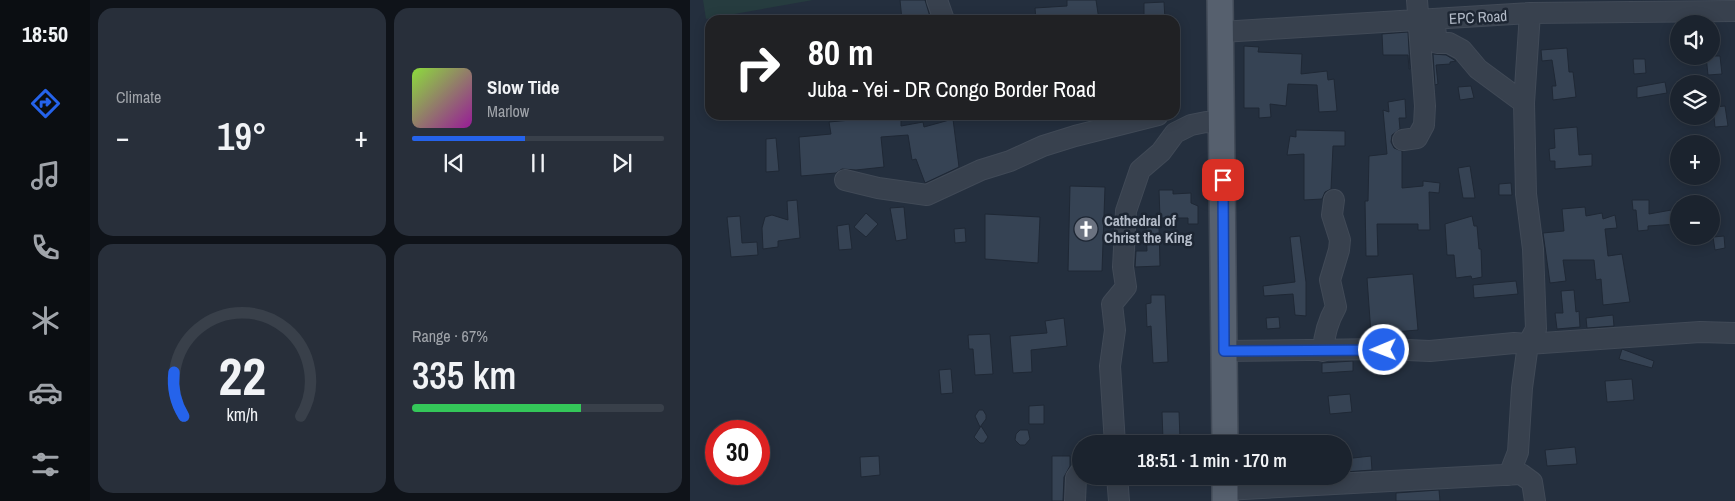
<!DOCTYPE html>
<html lang="en">
<head>
<meta charset="utf-8">
<style>
	body { margin:0; font-family:"Archivo Narrow",sans-serif; background:#282f3a; color:#f1f3f6; height:100vh; display:flex; flex-direction:column; font-size:19px; white-space:nowrap }
	* { box-sizing:border-box; margin:0 }
	p { font-size:16px; color:#a0a4aa }
	.icon { flex:none; width:28px; height:28px; fill:none; stroke:currentColor; stroke-width:2; stroke-linecap:round; stroke-linejoin:round }
	.map { position:relative; flex:1; overflow:hidden }
	.details { display:flex; flex-direction:column; gap:8px; padding:8px; background:#0f1319; width:600px }
	.details>* { flex:none }
	.guide { position:absolute; left:15px; top:15px; width:475px; height:105px; border-radius:15px; box-shadow:0 2px 12px #0003,0 0 0 1px #39404a; background:#202124; color:#fff; overflow:hidden }
	.buttons { position:absolute; left:980px; top:15px; display:grid; gap:10px }
	.buttons a { display:grid; place-items:center; width:50px; height:50px; border-radius:50%; background:#1b232e; box-shadow:0 2px 12px #0003,0 0 0 1px #39404a; font-size:25px }
	.speed { position:absolute; left:15px; top:420px; display:flex; gap:10px; font-size:25px; font-weight:700; text-align:center }
	.speed>* { display:grid; place-content:center; width:65px; height:65px; border-radius:50%; background:#1b232e; box-shadow:0 2px 12px #0003,0 0 0 1px #39404a; line-height:1 }
	.speed .limit { border:8px solid #d22; background:#fff; color:#111 }
	.pin { position:absolute; display:grid; place-items:center; width:42px; height:42px; color:#fff; margin:-21px; border-radius:10px; box-shadow:0 2px 8px #0006 }
	.me { position:absolute; width:55px; margin:-28px; rotate:269deg; stroke-linejoin:round; filter:drop-shadow(0 0 4px #0008) }
	.turn { display:flex; align-items:center; gap:18px; height:105px; padding:0 20px; font-size:22px }
	.turn .icon { width:65px; height:65px; stroke-width:2.5 }
	.turn b { display:block; font-size:35px; line-height:42px }
	.big { font-size:38px; font-weight:600; line-height:1.1 }
	.details .widget { flex:1; display:flex; flex-direction:column; justify-content:center; gap:8px; min-width:0; padding:0 18px; border-radius:15px; background:#282f3a }
	.details .dial { align-items:center; gap:0 }
	.dial svg { height:130px; overflow:visible; fill:none; stroke:#39404a; stroke-width:7; stroke-linecap:round; text-anchor:middle }
	.dial text { fill:#f1f3f6; stroke:none }
	.song { display:flex; align-items:center; gap:15px }
	.cover { width:60px; height:60px; border-radius:8px; background:linear-gradient(135deg,hsl(90 70% 55%),hsl(300 70% 35%)) }
	.played { height:5px; border-radius:2px; background:linear-gradient(90deg,#2563eb 45%,#39404a 45%) }
	.keys { display:flex; justify-content:space-around; direction:ltr }
	.heat { display:flex; justify-content:space-between; align-items:center; font-size:28px; direction:ltr }
	.charge { height:8px; border-radius:4px; background:linear-gradient(90deg,#34c759 67%,#39404a 0) }
	.details .tiles { flex:1; display:grid; gap:8px; grid-template-columns:repeat(2,1fr) }
	.trip { position:absolute; left:382px; top:435px; width:280px; height:50px; border-radius:25px; background:#1b232e; box-shadow:0 2px 12px #0003,0 0 0 1px #39404a; font-weight:600; line-height:50px; text-align:center }
	main { display:flex; flex:1; min-height:0 }
	.menu { display:flex; flex-direction:column; width:90px; justify-content:space-around; align-items:center; background:#0b0e12; color:#a0a4aa }
	.menu .icon { width:35px; height:35px }
	.menu .selected { color:#2563eb }
	.menu b { font-size:22px; color:#f1f3f6 }
	.map>svg:first-child { display:block }
</style>
</head>
<body>
<main>
<nav class="menu">
<b>18:50</b>
<svg class="icon selected" aria-label="directions" viewBox="0 0 24 24"><path d="M12 3l9 9-9 9-9-9zM9 14v-3h6M13 9l2 2-2 2"/></svg>
<svg class="icon" aria-label="music" viewBox="0 0 24 24"><path d="M9 18V5l10-2v13"/><circle cx="6" cy="18" r="3"/><circle cx="16" cy="16" r="3"/></svg>
<svg class="icon" aria-label="phone" viewBox="0 0 24 24"><path d="M5 4h4l2 5-3 2q2 4 5 5l2-3 5 2v4C11 20 4 13 5 4z"/></svg>
<svg class="icon" aria-label="climate" viewBox="0 0 24 24"><path d="M12 3v18M4 7l16 10M4 17L20 7"/></svg>
<svg class="icon" aria-label="car" viewBox="0 0 24 24"><path d="M5 17H2v-5l4-1 3-4h7l3 4 3 1v5h-3M9 17h6M6 11h13"/><circle cx="7" cy="17" r="2"/><circle cx="17" cy="17" r="2"/></svg>
<svg class="icon" aria-label="filters" viewBox="0 0 24 24"><path d="M4 7h16M4 17h16"/><circle cx="9" cy="7" r="2"/><circle cx="15" cy="17" r="2"/></svg>
</nav>
<section class="details">
<div class="tiles">
<div class="widget"><p>Climate</p>
<div class="heat"><a>−</a><b class="big">19°</b><a>+</a></div>
</div>
<div class="widget">
<div class="song"><i class="cover"></i><div><b>Slow Tide</b><p>Marlow</p></div></div>
<div class="played"></div>
<div class="keys"><svg class="icon" aria-label="previous" viewBox="0 0 24 24"><path d="M18 5L8 12l10 7zM5 5v14"/></svg><svg class="icon" aria-label="pause" viewBox="0 0 24 24"><path d="M8 5v14M16 5v14"/></svg><svg class="icon" aria-label="next" viewBox="0 0 24 24"><path d="M6 5l10 7-10 7zM19 5v14"/></svg></div>
</div>
<div class="widget dial"><svg viewBox="0 0 100 80">
<path d="M14 69A42 42 0 1 1 86 69"/>
<path d="M14 69A42 42 0 0 1 8 42" stroke="#2563eb"/>
<text x="50" y="56" font-size="32" font-weight="700">22</text>
<text x="50" y="72" font-size="11">km/h</text>
</svg></div>
<div class="widget"><p>Range · 67%</p><b class="big">335 km</b><div class="charge"></div></div>
</div>
</section>
<div class="map">
<svg width="1045" height="501" viewBox="0 0 1045 501">
	<rect width="100%" height="100%" fill="#242f3e"/>
	<!-- green -->
	<path fill="#263c3f" d="M13,0H123L16,19Z"/>
	<!-- building -->
	<path fill="#364354" stroke="#1f2835" d="M210,0H235L241,20H212Z
		M377,0H406L409,20H346L345,8L377,6Z
		M474,2L475,20H454V3Z
		M718,32L720,69H719L718,55H693L692,34Z
		M554,46L569,47L568,52L612,54L611,74L637,71L638,80L644,79L647,111L629,112L627,85L598,84L596,106L580,104L581,117L569,118V108H554Z
		M877,48L879,72H883L886,97L863,100L862,86H866L862,60L852,61L851,50Z
		M743,54L756,55L766,61L760,62V64L746,65L748,84L745,85Z
		M1016,56H1030L1032,74L1018,75Z
		M943,59H955L956,73L944,74Z
		M975,82L977,93L947,98V87Z
		M781,86L784,98L770,100L768,87Z
		M715,99L716,118H709L710,129L702,135L701,142L704,148L712,151V188L733,186V181L750,183L749,193L739,192L740,230H728V224H687L688,256H676L675,201H678L679,156L697,154L693,110L699,112L698,102Z
		M1035,106L1038,126L1025,127L1023,107Z
		M187,115H211V126L233,122L234,127L263,119L269,167L235,183L226,159L222,160L218,135L191,137L194,167L166,170L152,169L146,173L111,176L109,137L141,134L139,122L161,120V117Z
		M887,127L889,155L902,154V166L865,169V161H860L859,149L865,148L864,129Z
		M606,130L655,131V146H643L641,189L635,192L632,199L614,200V154L597,155L600,136L606,137Z
		M86,138L89,171L76,172V139Z
		M780,166L785,198H773L768,168Z
		M821,183L822,195H809V184Z
		M380,186L415,187L412,271H378Z
		M469,190H483V194L501,193V203L508,206V224H498V218H470Z
		M107,200L110,238L88,241V247L73,249L72,228L75,217L82,215L98,220L97,201Z
		M942,200H959V214L987,209L988,224L958,226V230L948,231L946,210H943Z
		M214,207L217,239L206,241L200,208Z
		M895,207L896,216L912,213L913,219L925,215L927,228L915,229L918,256L932,254L940,302L913,305L911,279L906,280L904,260H873L876,281L860,283L853,233L874,231L872,209Z
		M176,213L188,224L176,237L164,227Z
		M295,214L350,217L348,263L295,259Z
		M50,216L52,243L67,242L68,255L41,257L37,217Z
		M782,216L784,226H787L789,249H791L792,277L782,279L781,276L766,278L764,255H757L755,224Z
		M159,224L162,249L149,250L147,226Z
		M469,225L470,266L445,267L446,251H457L456,226Z
		M275,228L276,242L265,243L264,229Z
		M610,236L616,282V316L605,315L603,294L574,296L573,286L605,282L600,237Z
		M1034,236L1035,248L1025,250L1023,237Z
		M723,274L728,330L681,334L677,278Z
		M826,281L828,294L784,298L783,285Z
		M884,290L886,312L889,311L890,327L867,329L865,313H873L871,291Z
		M461,295H475L478,362L463,363L461,326L457,327L456,304L461,303Z
		M923,315L924,326L897,328L896,318Z
		M589,317L590,328L577,329L576,318Z
		M374,318L377,346L341,350L342,372L323,373L320,336L357,333L355,321Z
		M300,334L303,374L285,375L283,349H279L278,335Z
		M932,349L964,361L962,368L929,359Z
		M663,361V371L632,373V363Z
		M261,369L263,393L251,394L249,370Z
		M942,379L944,400L917,402L915,381Z
		M660,394L662,412L640,414L638,396Z
		M354,405V424H339V406Z
		M289,410H293L296,415V419L290,427L285,416Z
		M472,412H489L490,439H473Z
		M291,426L298,437L294,443H290L284,437Z
		M330,430H338L340,439L335,445H330L325,440L326,434Z
		M885,447L887,464L857,466L855,450Z
		M189,456L190,475L171,477L170,457Z
		M362,456H380V466L374,477L373,501H362Z
		M681,456L682,470L654,472V459Z
		M749,490L750,501H706V493Z"/>
	<g fill="none" stroke-linecap="round" stroke-linejoin="round">
		<defs>
			<path id="minor" d="M247,0L254,20
				M840,13L834,103L836,194L843,249L846,329L838,344L1010,332L1045,333
				M744,19L747,43H759L772,50L788,69L834,103
				M531,32L840,13L1045,11
				M713,140L727,138L734,125L735,106L727,0
				M155,180L188,188L237,195L291,170L320,161L353,146L385,136L468,115
				M534,351L694,349L740,351L824,343L838,344L832,388L828,452L819,475
				M633,351C634,335 638,321 646,307L640,280L649,250L650,240L642,215L644,200
				M425,444L420,366L425,330L422,304L436,287L433,267L436,211L450,170L471,152L485,133L501,125L516,122L532,123
				M427,476L429,501
				M535,490L831,474L842,482L845,501
				M385,501L386,478L391,471"/>
			<path id="major" d="M530,0L535,444
				M535,501V476"/>
		</defs>
		<!-- minor casing -->
		<use href="#minor" stroke="#414a57" stroke-width="22"/>
		<!-- major casing -->
		<use href="#major" stroke="#414a57" stroke-width="28"/>
		<!-- minor -->
		<use href="#minor" stroke="#38414e" stroke-width="20"/>
		<!-- major -->
		<use href="#major" stroke="#56606e" stroke-width="25"/>
	</g>
	<g fill="none" stroke-linecap="round" stroke-linejoin="round">
		<defs>
			<path id="route" d="M533,180L534,351L694,350"/>
		</defs>
		<!-- route casing -->
		<use href="#route" stroke="#184099" stroke-width="12"/>
		<!-- route -->
		<use href="#route" stroke="#2563eb" stroke-width="9"/>
	</g>
	<!-- icons -->
	<defs>
		<symbol id="church-disc" viewBox="-11 -11 22 22"><circle r="9.5" fill="#6b7280" stroke="#1d2633"/><path d="M-1.2-6h2.4v3.5h3.3v2.4h-3.3V6h-2.4V-.1h-3.3v-2.4h3.3Z" fill="#fff"/></symbol>
	</defs>
	<g fill-rule="evenodd">
		<use href="#church-disc" x="382" y="215" width="28" height="28"/>
	</g>
	<g text-anchor="middle" dominant-baseline="central" stroke-width="5" stroke-linejoin="round" paint-order="stroke">
		<!-- street labels -->
		<g font-size="15" fill="#b4bcc9" stroke="#1d2633">
			<text transform="translate(788 17) rotate(-3)">EPC Road</text>
		</g>
		<!-- poi labels -->
		<g font-size="15" font-weight="bold" fill="#b4bcc9" stroke="#1d2633" text-anchor="start">
			<text x="414" y="220">Cathedral of<tspan x="414" dy="17">Christ the King</tspan></text>
		</g>
	</g>
</svg>
<div class="buttons">
<a><svg class="icon" aria-label="sound" viewBox="0 0 24 24"><path d="M4 9h4l5-4v14l-5-4H4zM17 9q2 3 0 6"/></svg></a>
<a><svg class="icon" aria-label="layers" viewBox="0 0 24 24"><path d="M12 4l9 5-9 5-9-5zM3 14l9 5 9-5"/></svg></a>
<a>+</a>
<a>−</a>
</div>
<div class="speed"><div class="limit">30</div></div>
<div class="pin" style="left:533px;top:180px;background:#d93025"><svg class="icon" aria-label="arrive" viewBox="0 0 24 24"><path d="M6 21V4h12l-3 4 3 4H6"/></svg></div>
<svg class="me" style="left:694px;top:350px" viewBox="-20 -20 40 40"><circle r="17" fill="#2563eb" stroke="#fff" stroke-width="3"/><path d="M0-11L8 9 0 5-8 9z" fill="#fff"/></svg>
<div class="trip">18:51 · 1 min · 170 m</div>
<div class="guide">
<div class="turn"><svg class="icon" aria-label="right" viewBox="0 0 24 24"><path d="M7 20v-9h11M14 6l5 5-5 5"/></svg><div><b>80 m</b>Juba - Yei - DR Congo Border Road</div></div>
</div>
</div>
</main>
</body>
</html>
